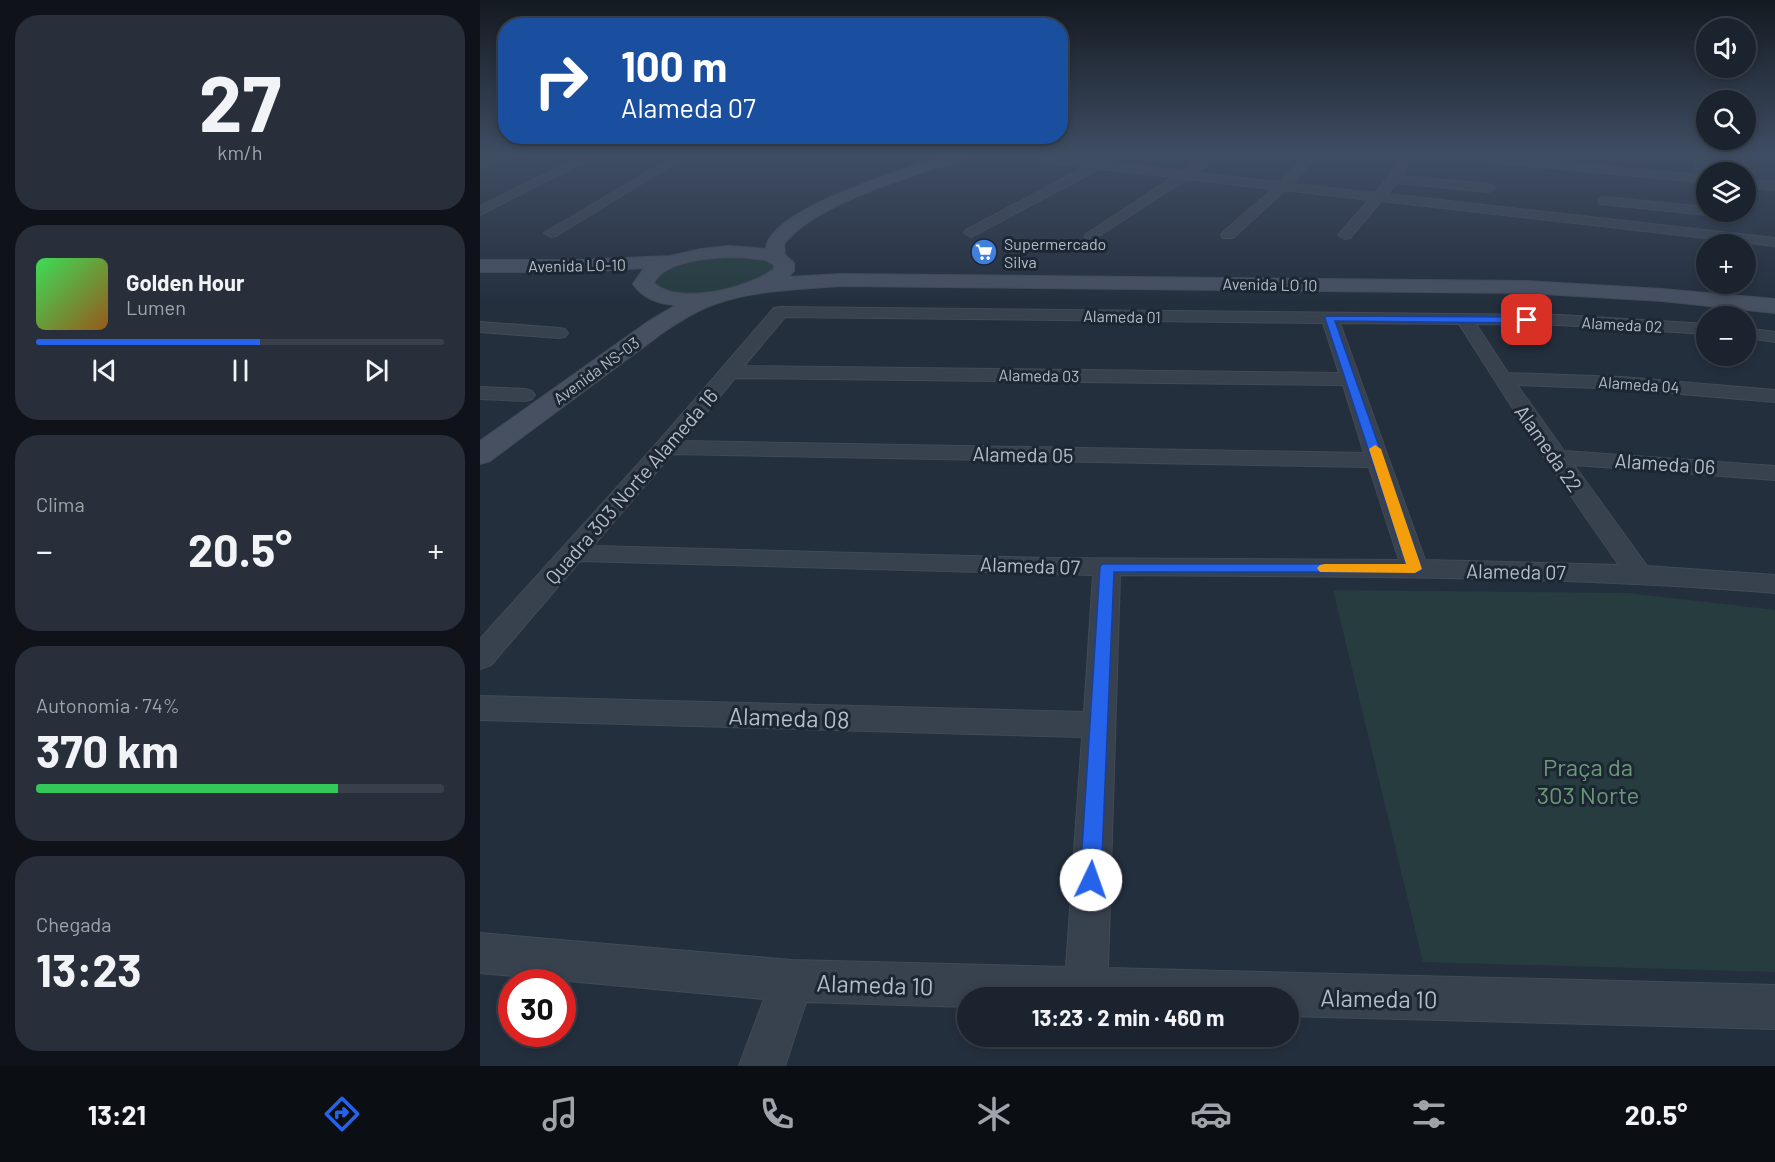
<!DOCTYPE html>
<html lang="pt">
<head>
<meta charset="utf-8">
<style>
	body { margin:0; font-family:Barlow,sans-serif; background:#282f3a; color:#f1f3f6; height:100vh; display:flex; flex-direction:column; font-size:22px; white-space:nowrap }
	* { box-sizing:border-box; margin:0 }
	p { font-size:20px; color:#a0a4aa }
	.icon { flex:none; width:33px; height:33px; fill:none; stroke:currentColor; stroke-width:2; stroke-linecap:round; stroke-linejoin:round }
	.map { position:relative; flex:1; overflow:hidden }
	.side { display:flex; flex-direction:column; gap:15px; padding:15px; background:#0f1319; width:480px }
	.side>* { flex:none }
	.top-card { position:absolute; left:18px; top:18px; width:570px; height:126px; border-radius:24px; box-shadow:0 3px 9px #0003,0 0 0 2px #39404a; background:#1a4fa0; color:#fff; overflow:hidden }
	.tools { position:absolute; left:1216px; top:18px; display:grid; gap:12px }
	.tools a { display:grid; place-items:center; width:60px; height:60px; border-radius:50%; background:#1b232e; box-shadow:0 3px 9px #0003,0 0 0 2px #39404a; font-size:30px }
	.speed { position:absolute; left:18px; top:969px; display:flex; gap:12px; font-size:30px; font-weight:700; text-align:center }
	.speed>* { display:grid; place-content:center; width:78px; height:78px; border-radius:50%; background:#1b232e; box-shadow:0 3px 9px #0003,0 0 0 2px #39404a; line-height:1 }
	.speed .limit { border:9px solid #d22; background:#fff; color:#111 }
	.pin { position:absolute; display:grid; place-items:center; width:51px; height:51px; color:#fff; margin:-26px; border-radius:12px; box-shadow:0 3px 9px #0006 }
	.me { position:absolute; width:66px; margin:-33px; rotate:3deg; stroke-linejoin:round; filter:drop-shadow(0 0 4px #0008) }
	.turn { display:flex; align-items:center; gap:21px; height:126px; padding:0 24px; font-size:27px }
	.turn .icon { width:78px; height:78px; stroke-width:2.5 }
	.turn b { display:block; font-size:42px; line-height:51px }
	.big { font-size:45px; font-weight:700; line-height:1.1 }
	.side .tile { flex:1; display:flex; flex-direction:column; justify-content:center; gap:9px; min-width:0; padding:0 21px; border-radius:24px; background:#282f3a }
	.side .dial { align-items:center; gap:0 }
	.dial b { font-size:78px; line-height:1 }
	.song { display:flex; align-items:center; gap:18px }
	.cover { width:72px; height:72px; border-radius:9px; background:linear-gradient(135deg,hsl(130 70% 55%),hsl(30 70% 35%)) }
	.played { height:6px; border-radius:3px; background:linear-gradient(90deg,#2563eb 55%,#39404a 55%) }
	.keys { display:flex; justify-content:space-around; direction:ltr }
	.heat { display:flex; justify-content:space-between; align-items:center; font-size:33px; direction:ltr }
	.charge { height:9px; border-radius:4px; background:linear-gradient(90deg,#34c759 74%,#39404a 0) }
	.trip { position:absolute; left:477px; top:987px; width:342px; height:60px; border-radius:30px; background:#1b232e; box-shadow:0 3px 9px #0003,0 0 0 2px #39404a; font-weight:700; line-height:60px; text-align:center }
	.tabs { display:flex; height:96px; justify-content:space-around; align-items:center; background:#0b0e12; color:#a0a4aa }
	.tabs .icon { width:42px; height:42px }
	.tabs .selected { color:#2563eb }
	.tabs b { font-size:27px; color:#f1f3f6 }
	main { display:flex; flex:1; min-height:0 }
	.map>svg:first-child { display:block }
</style>
</head>
<body>
<main>
<section class="side">
<div class="tile dial"><b>27</b><p>km/h</p></div>
<div class="tile">
<div class="song"><i class="cover"></i><div><b>Golden Hour</b><p>Lumen</p></div></div>
<div class="played"></div>
<div class="keys"><svg class="icon" aria-label="previous" viewBox="0 0 24 24"><path d="M18 5L8 12l10 7zM5 5v14"/></svg><svg class="icon" aria-label="pause" viewBox="0 0 24 24"><path d="M8 5v14M16 5v14"/></svg><svg class="icon" aria-label="next" viewBox="0 0 24 24"><path d="M6 5l10 7-10 7zM19 5v14"/></svg></div>
</div>
<div class="tile"><p>Clima</p>
<div class="heat"><a>−</a><b class="big">20.5°</b><a>+</a></div>
</div>
<div class="tile"><p>Autonomia · 74%</p><b class="big">370 km</b><div class="charge"></div></div>
<div class="tile"><p>Chegada</p><b class="big">13:23</b></div>
</section>
<div class="map">
<svg width="1295" height="1066" viewBox="0 0 1295 1066">
	<rect width="100%" height="100%" fill="#242f3e"/>
	<!-- green -->
	<path fill="#263c3f" d="M231,255L285,258L296,266L292,273C263,285 205,309 177,284V276L195,264Z
		M853,590L1148,593L1295,610V972L943,962Z"/>
	<g fill="none" stroke-linecap="round" stroke-linejoin="round">
		<defs>
			<path id="street" d="M19,154H32L0,168V161Z
				M106,154H119L0,215V206Z
				M198,154H210L76,236L71,237L64,233Z
				M446,154H555L703,171L730,154H742L716,173L800,182L828,154H839L812,184L895,193L909,177L923,154H933L921,176L1009,184L1015,188L1009,192L917,183L907,194L1295,238V246L901,201L870,238L865,239L858,235L889,200L805,190L753,238H743L741,235L743,232L793,189L707,179L611,241L604,237L606,234L693,177L619,169L491,237L484,233L486,230L605,167L561,162L451,157Z
				M949,154H985L1218,175L1212,154H1222L1229,172L1227,190L1223,189L1220,182L954,157Z
				M1266,179L1295,182V190L1266,187Z
				M1124,197L1227,207V212H1233L1227,215L1120,204L1118,201L1120,198Z
				M300,307L1080,315L1227,324V334L1080,325L996,324L1028,373L1142,377L1295,390V402L1142,389L1037,385L1084,451L1295,466V480L1094,465L1167,566L1295,575V593C1077,575 859,577 640,575L628,968L1295,985V1029L808,1016V998H488V1007L326,1002L305,1066H259L284,999L0,973V933L312,960L586,967L602,737L0,720V696L604,712L613,575L100,561L11,665L0,669V639L178,442L294,308ZM305,317L843,323L859,373L264,366ZM860,323L979,324L1064,457L1139,565L945,560ZM255,378L863,385L884,453L203,441ZM192,454L889,467L919,560L564,558L113,546Z
				M0,322L79,328L85,329L88,333L85,337L79,338L0,332Z
				M1266,328L1295,332V342L1266,338Z
				M0,387L45,389L52,391L55,395L52,399L45,401L0,399Z"/>
			<path id="secondary" d="M472,154H492L490,157C440,174 336,202 304,244L305,255L314,263V271L308,277L361,274L1046,281L1182,289L1295,299V313L1182,301L1046,293L361,286C319,289 277,290 238,303C219,309 202,320 185,331L10,461L0,464V441L169,321L196,305C179,304 163,299 153,284L164,268L100,272H0V260H100L190,256L221,249L250,246L286,249C287,209 439,164 472,154ZM260,257L286,260L294,265V269C269,288 199,306 174,283C185,259 237,257 260,257Z"/>
		</defs>
		<!-- street casing -->
		<use href="#street" stroke="#414a57" stroke-width="2"/>
		<!-- secondary casing -->
		<use href="#secondary" stroke="#414a57" stroke-width="2"/>
		<!-- street -->
		<use href="#street" fill="#38414e" fill-rule="evenodd"/>
		<!-- secondary -->
		<use href="#secondary" fill="#465061" fill-rule="evenodd"/>
	</g>
	<!-- sky -->
	<linearGradient id="sky" x2="0" y2="1"><stop stop-color="#141a22"/><stop offset="0.51" stop-color="#3f4d63"/><stop offset="1" stop-color="#3f4d63" stop-opacity="0"/></linearGradient>
	<rect width="1295" height="303" fill="url(#sky)"/>
	<!-- route -->
	<path fill="#2563eb" stroke="#184099" stroke-width="1.5" d="M846,316L1047,317L1051,320L1047,323L855,321L942,569L940,572H634L621,880L618,886L611,889L603,886L600,880L620,567L622,564H926L845,318Z"/>
	<!-- slow -->
	<path fill="#f59e0b" d="M895,445L901,449L942,569L935,573L840,572L837,568L840,565L845,564H926L889,449Z"/>
	<!-- icons -->
	<defs>
		<symbol id="supermarket-disc" viewBox="-11 -11 22 22"><circle r="9.5" fill="#3f7fe0" stroke="#1d2633"/><path d="M-6-5.5h2.5l.6 2H6L4.5 2H-2.5L-4.4-4H-6ZM-1.5 3.2a1.3 1.3 0 1 0 .1 0ZM3 3.2a1.3 1.3 0 1 0 .1 0Z" fill="#fff"/></symbol>
	</defs>
	<g fill-rule="evenodd">
		<use href="#supermarket-disc" x="489" y="237" width="30" height="30"/>
	</g>
	<g text-anchor="middle" dominant-baseline="central" stroke-width="6" stroke-linejoin="round" paint-order="stroke">
		<!-- far-poi labels -->
		<g font-size="16" fill="#b4bcc9" stroke="#1d2633" text-anchor="start">
			<text x="524" y="243">Supermercado<tspan x="524" dy="18">Silva</tspan></text>
		</g>
		<!-- far-street labels -->
		<g font-size="16" fill="#b4bcc9" stroke="#1d2633">
			<text transform="translate(97 265) rotate(-1)">Avenida LO-10</text>
			<text transform="translate(790 284) rotate(1)">Avenida LO 10</text>
			<text transform="translate(642 316) rotate(1)">Alameda 01</text>
			<text transform="translate(1142 324) rotate(3)">Alameda 02</text>
			<text transform="translate(116 370) rotate(-36)">Avenida NS-03</text>
			<text transform="translate(559 375) rotate(1)">Alameda 03</text>
			<text transform="translate(1159 384) rotate(4)">Alameda 04</text>
		</g>
		<!-- street labels -->
		<g font-size="20" fill="#b4bcc9" stroke="#1d2633">
			<text transform="translate(1069 448) rotate(55)">Alameda 22</text>
			<text transform="translate(543 454) rotate(1)">Alameda 05</text>
			<text transform="translate(1185 463) rotate(4)">Alameda 06</text>
			<text transform="translate(151 486) rotate(-49)">Quadra 303 Norte Alameda 16</text>
			<text transform="translate(550 565) rotate(2)">Alameda 07</text>
			<text transform="translate(1036 571) rotate(1)">Alameda 07</text>
		</g>
		<!-- near-street labels -->
		<g font-size="24" fill="#b4bcc9" stroke="#1d2633">
			<text transform="translate(309 717) rotate(2)">Alameda 08</text>
			<text transform="translate(395 984) rotate(2)">Alameda 10</text>
			<text transform="translate(899 998) rotate(1)">Alameda 10</text>
		</g>
		<!-- near-park labels -->
		<g font-size="24" fill="#6b9a76" stroke="#1d2633">
			<text x="1108" y="766">Praça da<tspan x="1108" dy="28">303 Norte</tspan></text>
		</g>
	</g>
</svg>
<div class="tools">
<a><svg class="icon" aria-label="sound" viewBox="0 0 24 24"><path d="M4 9h4l5-4v14l-5-4H4zM17 9q2 3 0 6"/></svg></a>
<a><svg class="icon" aria-label="search" viewBox="0 0 24 24"><circle cx="10" cy="10" r="6"/><path d="M15 15l6 6"/></svg></a>
<a><svg class="icon" aria-label="layers" viewBox="0 0 24 24"><path d="M12 4l9 5-9 5-9-5zM3 14l9 5 9-5"/></svg></a>
<a>+</a>
<a>−</a>
</div>
<div class="speed"><div class="limit">30</div></div>
<div class="pin" style="left:1047px;top:320px;background:#d93025"><svg class="icon" aria-label="arrive" viewBox="0 0 24 24"><path d="M6 21V4h12l-3 4 3 4H6"/></svg></div>
<svg class="me" style="left:611px;top:880px" viewBox="-20 -20 40 40"><circle r="19" fill="#fff"/><path d="M0-13L10 11 0 6-10 11z" fill="#2563eb"/></svg>
<div class="trip">13:23 · 2 min · 460 m</div>
<div class="top-card">
<div class="turn"><svg class="icon" aria-label="right" viewBox="0 0 24 24"><path d="M7 20v-9h11M14 6l5 5-5 5"/></svg><div><b>100 m</b>Alameda 07</div></div>
</div>
</div>
</main>
<nav class="tabs">
<b>13:21</b>
<svg class="icon selected" aria-label="directions" viewBox="0 0 24 24"><path d="M12 3l9 9-9 9-9-9zM9 14v-3h6M13 9l2 2-2 2"/></svg>
<svg class="icon" aria-label="music" viewBox="0 0 24 24"><path d="M9 18V5l10-2v13"/><circle cx="6" cy="18" r="3"/><circle cx="16" cy="16" r="3"/></svg>
<svg class="icon" aria-label="phone" viewBox="0 0 24 24"><path d="M5 4h4l2 5-3 2q2 4 5 5l2-3 5 2v4C11 20 4 13 5 4z"/></svg>
<svg class="icon" aria-label="climate" viewBox="0 0 24 24"><path d="M12 3v18M4 7l16 10M4 17L20 7"/></svg>
<svg class="icon" aria-label="car" viewBox="0 0 24 24"><path d="M5 17H2v-5l4-1 3-4h7l3 4 3 1v5h-3M9 17h6M6 11h13"/><circle cx="7" cy="17" r="2"/><circle cx="17" cy="17" r="2"/></svg>
<svg class="icon" aria-label="filters" viewBox="0 0 24 24"><path d="M4 7h16M4 17h16"/><circle cx="9" cy="7" r="2"/><circle cx="15" cy="17" r="2"/></svg>
<b>20.5°</b>
</nav>
</body>
</html>
